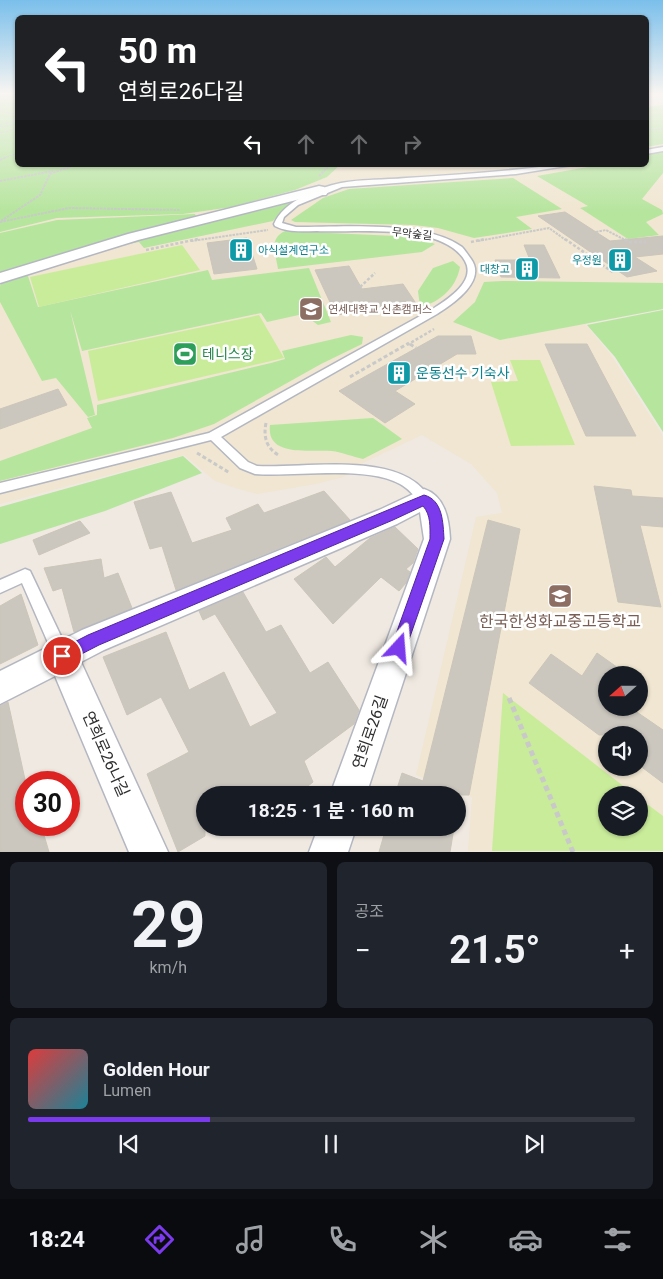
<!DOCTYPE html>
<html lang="ko">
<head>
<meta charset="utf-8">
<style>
	body { margin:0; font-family:Roboto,"Noto Sans KR",sans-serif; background:#20242c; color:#f1f3f6; height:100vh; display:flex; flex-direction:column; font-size:19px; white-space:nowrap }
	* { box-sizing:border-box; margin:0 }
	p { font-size:16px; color:#9ea1a6 }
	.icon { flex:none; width:28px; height:28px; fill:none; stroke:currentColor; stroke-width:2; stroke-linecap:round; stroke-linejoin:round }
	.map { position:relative; height:852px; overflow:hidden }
	.sheet { display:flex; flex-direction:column; gap:10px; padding:10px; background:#0d0f14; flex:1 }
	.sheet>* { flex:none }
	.guide { position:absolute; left:15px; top:15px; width:634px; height:152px; border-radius:8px; box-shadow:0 1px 4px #0004; background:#202124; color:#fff; overflow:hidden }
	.needle { width:32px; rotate:249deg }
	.buttons { position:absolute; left:598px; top:666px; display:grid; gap:10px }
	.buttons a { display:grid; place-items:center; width:50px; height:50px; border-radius:50%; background:#171b24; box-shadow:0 1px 4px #0004; font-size:25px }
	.speed { position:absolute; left:15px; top:771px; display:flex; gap:10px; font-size:25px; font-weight:700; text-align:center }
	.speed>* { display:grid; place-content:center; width:65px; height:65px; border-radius:50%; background:#171b24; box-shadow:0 1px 4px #0004; line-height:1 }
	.speed .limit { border:8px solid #d22; background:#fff; color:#111 }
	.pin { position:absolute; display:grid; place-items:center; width:42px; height:42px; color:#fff; margin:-21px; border:2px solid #fff; border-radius:50%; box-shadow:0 1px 5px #0007 }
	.me { position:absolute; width:55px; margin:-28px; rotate:19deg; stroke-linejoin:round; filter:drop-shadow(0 0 4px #0008) }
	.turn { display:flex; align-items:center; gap:18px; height:105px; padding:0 20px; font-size:22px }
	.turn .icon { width:65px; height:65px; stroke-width:2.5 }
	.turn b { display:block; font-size:35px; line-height:42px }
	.lanes { display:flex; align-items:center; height:48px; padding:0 20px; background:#0003; justify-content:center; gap:25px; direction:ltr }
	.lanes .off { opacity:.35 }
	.big { font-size:38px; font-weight:700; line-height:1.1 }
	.sheet .card { flex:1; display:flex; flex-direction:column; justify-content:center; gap:8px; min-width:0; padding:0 18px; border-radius:8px; background:#20242c }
	.sheet .dial { align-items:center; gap:0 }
	.dial b { font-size:65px; line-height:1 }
	.song { display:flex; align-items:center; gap:15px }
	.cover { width:60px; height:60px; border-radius:8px; background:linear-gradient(135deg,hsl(0 70% 55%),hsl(190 70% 35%)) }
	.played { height:5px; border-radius:2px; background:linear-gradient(90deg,#7c3aed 30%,#363941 30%) }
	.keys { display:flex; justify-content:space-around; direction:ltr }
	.heat { display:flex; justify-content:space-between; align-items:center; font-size:28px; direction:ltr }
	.sheet .tiles { flex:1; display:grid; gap:10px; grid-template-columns:1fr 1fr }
	.card:last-child { grid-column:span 2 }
	.trip { position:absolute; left:196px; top:786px; width:270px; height:50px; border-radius:25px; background:#171b24; box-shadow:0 1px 4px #0004; font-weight:700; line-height:50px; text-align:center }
	.tab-bar { display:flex; height:80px; justify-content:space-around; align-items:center; background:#090b0e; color:#9ea1a6 }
	.tab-bar .icon { width:35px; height:35px }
	.tab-bar .active { color:#7c3aed }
	.tab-bar b { font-size:22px; color:#f1f3f6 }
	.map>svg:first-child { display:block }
</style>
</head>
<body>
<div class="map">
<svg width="663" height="852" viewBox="0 0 663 852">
	<rect width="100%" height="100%" fill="#efe9e1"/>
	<!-- education -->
	<path fill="#f0e6d1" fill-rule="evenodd" d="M663,103V297L583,321L611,355L663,436V851H468L472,797L416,775L476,517L502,513L497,493L471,464L422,435L363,463L357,470L343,477L316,484L257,494L235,488L215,481L184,455L0,504V232L57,218L183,214L232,207L295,190L327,177L340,165H646V106ZM606,675H639V708H606ZM606,735H639V768H606ZM606,795H639V828H606Z"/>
	<!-- green -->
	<path fill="#b6e59e" d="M0,93H17L18,165H340L327,177L295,190L232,207L183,214L57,218L0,232Z
		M663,105V144L646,147V107Z
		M663,152V173L642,199L662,210L663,214L646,222L659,235L628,239L580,208L588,206L537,176L599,165L644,166L646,165V155Z
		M513,178L562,209L516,217L532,229L474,238L438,228L414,225L295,222L291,220L323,198L349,189Z
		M303,198L287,206L273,221L144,248L139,242L102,249Z
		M195,214L197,220L0,276V233L57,220Z
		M285,231L418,237L435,244L422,252L278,269C276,254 268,239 285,231Z
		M453,261L460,267C456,289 438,304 416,308L420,306L418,291L433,268Z
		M309,268L331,322L318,325L303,314L267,322L261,313L82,351L70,310L95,415L88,417L56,378L42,381L0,302V286L3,279L17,275L28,276L38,307L208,270L212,280Z
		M502,281L663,283V309L500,340L453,322L475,302L484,282Z
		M663,310V432L615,357L587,325Z
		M351,335L363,337L362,344L321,364L214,424L173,438L0,481V461L92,428L87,418L97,415V405L271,363L285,359L282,351Z
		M373,418L402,439L363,459C353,457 342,452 332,451C310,449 266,458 270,425Z
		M183,456L202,473L105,511L0,544V507Z"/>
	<!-- pitch -->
	<path fill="#c9ec9a" d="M182,245L200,270L39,307L30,277Z
		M259,315L284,358L98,401L88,351Z
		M510,360H540L575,445L511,446L491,382L518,381Z
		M503,693L635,795H606V828H639V798L663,816V851H492Z"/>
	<!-- building -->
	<path fill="#cbc7bf" stroke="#cbc5ba" d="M565,212L610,241L663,236V254L635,257L657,271L627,277L538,216Z
		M247,238L257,269L214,274L207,243Z
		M524,245H544L560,278L501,277L495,260H530Z
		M349,266L362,289L403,284L417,305L336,315L315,270Z
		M438,336H471L476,354H457L395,391L415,404L385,423L339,391Z
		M545,344H587L636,436H586Z
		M58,389L67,405L0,429V409Z
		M594,486L631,490L632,496L663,498V527L640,525L661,607L618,602Z
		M324,491L350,520L176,590L162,546L150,549L134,502L171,492L192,543L232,530L226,518L258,504L264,513Z
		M488,520L520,529L469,795H395L402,773L423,781Z
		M80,521L90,533L39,555L33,540Z
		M395,527L418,549L413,563L406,569L410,572L406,583L399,591L381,577L333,624L294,579L326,557L335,567L370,538Z
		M101,559L104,578L118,573L132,608L74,632L62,588L53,591L44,568Z
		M243,592L266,632L281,625L310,673L328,662L359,710L354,724L304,761L313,782L297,795H205V836L178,852L147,774L189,752L161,697L127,715L103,657L166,632L189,690L224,672L250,727L277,713L215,614L203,620L199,611Z
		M21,594L38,645L0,664V606Z
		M597,653L628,675H606V708H631L663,730V783L639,765V735H599L529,683L551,654L582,676Z
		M8,702L26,784V825H41L49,852H0V706Z
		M386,828H454L450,852H379Z"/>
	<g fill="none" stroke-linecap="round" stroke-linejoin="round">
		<defs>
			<path id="lane" d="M663,147V151L646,154V150Z
				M555,165H572L516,174L342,187L298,205L284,217L282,223L296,227C340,227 426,220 462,247C465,250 468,255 471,259C487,281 453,304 437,314L221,437L248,462L257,466C304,469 403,449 430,499L428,502H420C414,496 408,488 400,484C366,465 295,477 255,474L240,468L211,440L0,493V483L209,433L431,310C445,301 477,282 465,261C443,222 355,233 317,231C303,231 288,233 275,226L274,224C284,201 317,188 341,183C361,179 384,180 406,178C456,175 505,172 555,165Z
				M25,569L30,571L68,651L70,656L68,661L62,663L56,661L22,583L0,593V580Z"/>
			<path id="street" d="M319,186L324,187L328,192L326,195H316L138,240L0,283V273L128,234Z
				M424,489C445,496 449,519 450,539L366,795H330L424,539L420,512L397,524L104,650L81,662L168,852H129L55,676L0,704V671L82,630L379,510Z
				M318,828H356L348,852H309Z"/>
		</defs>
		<!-- lane casing -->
		<use href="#lane" stroke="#b4b7c1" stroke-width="3"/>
		<!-- street casing -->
		<use href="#street" stroke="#b4b7c1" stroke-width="3"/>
		<!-- path-far4 -->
		<path stroke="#c9c9c9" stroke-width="1" stroke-dasharray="2 1" stroke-linecap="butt" d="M0,111L12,114L18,113
			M0,125L18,120
			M1,127L18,124
			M646,130L663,129
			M0,133L18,128
			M4,158L18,153"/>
		<!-- path-far3 -->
		<path stroke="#c9c9c9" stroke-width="2" stroke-dasharray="2.5 1" stroke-linecap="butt" d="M0,160L7,157
			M319,176L330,165
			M0,181L53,171
			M1,221L40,195L50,174L75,165
			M0,222L69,208L180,210
			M596,232L606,230L627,241
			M191,241L268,230
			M478,241L549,228L567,241"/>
		<!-- path-far2 -->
		<path stroke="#c9c9c9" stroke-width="2.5" stroke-dasharray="3 2" stroke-linecap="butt" d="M565,239L614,273
			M625,239L630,242H646
			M471,242L485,239
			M146,250L198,239
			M360,287L375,273
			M407,345L434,329"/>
		<!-- path-far1 -->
		<path stroke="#c9c9c9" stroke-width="3" stroke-dasharray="4 2.5" stroke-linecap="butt" d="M410,344L416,348
			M350,377L409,343
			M266,423C263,438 267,449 280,456
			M197,453L230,473"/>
		<!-- path -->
		<path stroke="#c9c9c9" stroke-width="5" stroke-dasharray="5.5 4" stroke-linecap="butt" d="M509,698L573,852"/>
		<!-- lane -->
		<use href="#lane" fill="#fff" fill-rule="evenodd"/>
		<!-- street -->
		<use href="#street" fill="#fff" fill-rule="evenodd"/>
	</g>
	<!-- sky -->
	<linearGradient id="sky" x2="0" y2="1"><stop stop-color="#7abfeb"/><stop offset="0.44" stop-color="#f8f5f2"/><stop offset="1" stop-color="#f8f5f2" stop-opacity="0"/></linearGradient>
	<rect width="663" height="212" fill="url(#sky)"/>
	<!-- route -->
	<path fill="#7c3aed" stroke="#51269a" d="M424,495C443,500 443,523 444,539L404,654L399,656L393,654L391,648L430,539C430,527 431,515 423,506L393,520L99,645L62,664L57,662L54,656L57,651L88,635Z"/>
	<!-- icons -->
	<defs>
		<symbol id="building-square" viewBox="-11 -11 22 22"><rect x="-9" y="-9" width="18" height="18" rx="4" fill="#0f9aa8" stroke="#fff"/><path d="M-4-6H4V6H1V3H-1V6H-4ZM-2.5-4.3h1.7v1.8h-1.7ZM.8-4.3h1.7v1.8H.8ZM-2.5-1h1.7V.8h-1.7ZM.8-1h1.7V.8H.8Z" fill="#fff"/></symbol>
		<symbol id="university-square" viewBox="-11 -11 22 22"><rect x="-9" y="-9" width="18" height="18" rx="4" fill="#8d6e63" stroke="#fff"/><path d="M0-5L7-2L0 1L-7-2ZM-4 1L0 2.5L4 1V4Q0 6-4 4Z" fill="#fff"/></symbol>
		<symbol id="stadium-square" viewBox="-11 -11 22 22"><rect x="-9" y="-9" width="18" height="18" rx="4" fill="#2e9e5b" stroke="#fff"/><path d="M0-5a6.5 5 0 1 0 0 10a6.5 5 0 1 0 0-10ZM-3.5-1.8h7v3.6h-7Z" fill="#fff"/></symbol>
		<symbol id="school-square" viewBox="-11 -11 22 22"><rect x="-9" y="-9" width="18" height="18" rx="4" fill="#8d6e63" stroke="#fff"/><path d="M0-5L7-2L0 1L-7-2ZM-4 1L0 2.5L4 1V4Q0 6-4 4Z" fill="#fff"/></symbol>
	</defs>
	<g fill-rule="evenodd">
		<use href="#building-square" x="227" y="236" width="28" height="28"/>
		<use href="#building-square" x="606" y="246" width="28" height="28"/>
		<use href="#building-square" x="513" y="255" width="28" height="28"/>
		<use href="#university-square" x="297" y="295" width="28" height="28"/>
		<use href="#stadium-square" x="171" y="340" width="28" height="28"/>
		<use href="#building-square" x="385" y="359" width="28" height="28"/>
		<use href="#school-square" x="546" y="582" width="28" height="28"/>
	</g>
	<g text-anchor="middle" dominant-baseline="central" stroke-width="5" stroke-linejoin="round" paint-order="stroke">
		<!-- far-street labels -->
		<g font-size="11" fill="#2e2e2e" stroke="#fff">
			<text transform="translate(412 234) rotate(6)">무악숲길</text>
		</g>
		<!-- far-culture labels -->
		<g font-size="11" fill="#0d838f" stroke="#fff" text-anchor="end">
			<text x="258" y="250" text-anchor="start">아식설계연구소</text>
			<text x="602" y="260">우정원</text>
			<text x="510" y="269">대창고</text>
		</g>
		<!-- far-education labels -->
		<g font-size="11" fill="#785e54" stroke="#fff" text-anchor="start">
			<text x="328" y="309">연세대학교 신촌캠퍼스</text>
		</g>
		<!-- leisure labels -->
		<g font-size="14" fill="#27864d" stroke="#fff" text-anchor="start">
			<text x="202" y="354">테니스장</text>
		</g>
		<!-- culture labels -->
		<g font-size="14" fill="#0d838f" stroke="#fff" text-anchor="start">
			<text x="416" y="373">운동선수 기숙사</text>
		</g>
		<!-- near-education labels -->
		<g font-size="16" fill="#785e54" stroke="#fff">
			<text x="560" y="621">한국한성화교중고등학교</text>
		</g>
		<!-- near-street labels -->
		<g font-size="16" fill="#2e2e2e" stroke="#fff">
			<text transform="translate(370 732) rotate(-71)">연희로26길</text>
			<text transform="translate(106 754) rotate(66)">연희로26나길</text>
		</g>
	</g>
</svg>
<div class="buttons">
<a><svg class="needle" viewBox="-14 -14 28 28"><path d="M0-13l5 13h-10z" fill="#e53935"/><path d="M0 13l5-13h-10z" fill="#9ea1a6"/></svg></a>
<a><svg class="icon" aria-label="sound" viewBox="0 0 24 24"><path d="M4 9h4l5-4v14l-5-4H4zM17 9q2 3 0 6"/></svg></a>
<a><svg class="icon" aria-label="layers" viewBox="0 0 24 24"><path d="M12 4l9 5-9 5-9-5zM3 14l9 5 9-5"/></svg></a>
</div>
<div class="speed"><div class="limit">30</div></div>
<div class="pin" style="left:62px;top:656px;background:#d93025"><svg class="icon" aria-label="arrive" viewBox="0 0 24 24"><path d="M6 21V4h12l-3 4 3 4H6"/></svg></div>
<svg class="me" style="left:399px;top:648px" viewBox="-20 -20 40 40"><path d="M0-17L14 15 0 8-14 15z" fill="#7c3aed" stroke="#fff" stroke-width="4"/></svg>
<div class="trip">18:25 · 1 분 · 160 m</div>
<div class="guide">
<div class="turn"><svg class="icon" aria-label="left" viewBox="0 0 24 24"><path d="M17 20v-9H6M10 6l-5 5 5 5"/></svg><div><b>50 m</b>연희로26다길</div></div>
<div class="lanes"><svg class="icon" aria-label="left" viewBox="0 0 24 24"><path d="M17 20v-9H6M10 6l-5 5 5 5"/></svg><svg class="icon off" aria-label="ahead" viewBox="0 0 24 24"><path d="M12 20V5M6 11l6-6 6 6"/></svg><svg class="icon off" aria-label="ahead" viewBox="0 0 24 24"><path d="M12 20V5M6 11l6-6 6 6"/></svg><svg class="icon off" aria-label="right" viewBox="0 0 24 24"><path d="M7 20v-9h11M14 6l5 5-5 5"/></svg></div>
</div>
</div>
<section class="sheet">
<div class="tiles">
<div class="card dial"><b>29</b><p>km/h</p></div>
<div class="card"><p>공조</p>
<div class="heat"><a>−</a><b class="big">21.5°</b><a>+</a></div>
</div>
<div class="card">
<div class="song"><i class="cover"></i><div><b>Golden Hour</b><p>Lumen</p></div></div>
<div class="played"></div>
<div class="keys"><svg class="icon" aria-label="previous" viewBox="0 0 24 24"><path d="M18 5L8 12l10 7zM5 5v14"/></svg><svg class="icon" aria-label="pause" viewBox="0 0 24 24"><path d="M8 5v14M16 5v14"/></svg><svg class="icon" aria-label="next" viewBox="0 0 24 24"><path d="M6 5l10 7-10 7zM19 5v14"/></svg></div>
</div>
</div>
</section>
<nav class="tab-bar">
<b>18:24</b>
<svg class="icon active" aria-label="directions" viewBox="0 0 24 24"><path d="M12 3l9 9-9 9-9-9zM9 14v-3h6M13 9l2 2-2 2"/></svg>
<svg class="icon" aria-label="music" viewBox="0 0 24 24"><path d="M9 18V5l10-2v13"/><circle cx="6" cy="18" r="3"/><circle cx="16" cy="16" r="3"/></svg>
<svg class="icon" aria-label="phone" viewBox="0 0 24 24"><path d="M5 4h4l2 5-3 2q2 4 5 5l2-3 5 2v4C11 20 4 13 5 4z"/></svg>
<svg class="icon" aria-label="climate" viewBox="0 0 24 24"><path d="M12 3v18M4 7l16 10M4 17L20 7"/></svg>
<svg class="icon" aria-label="car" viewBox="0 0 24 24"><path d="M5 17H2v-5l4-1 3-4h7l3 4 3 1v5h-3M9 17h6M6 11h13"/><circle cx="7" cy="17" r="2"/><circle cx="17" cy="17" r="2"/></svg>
<svg class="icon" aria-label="filters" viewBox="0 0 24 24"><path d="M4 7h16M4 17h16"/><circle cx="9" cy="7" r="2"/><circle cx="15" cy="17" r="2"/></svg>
</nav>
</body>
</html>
